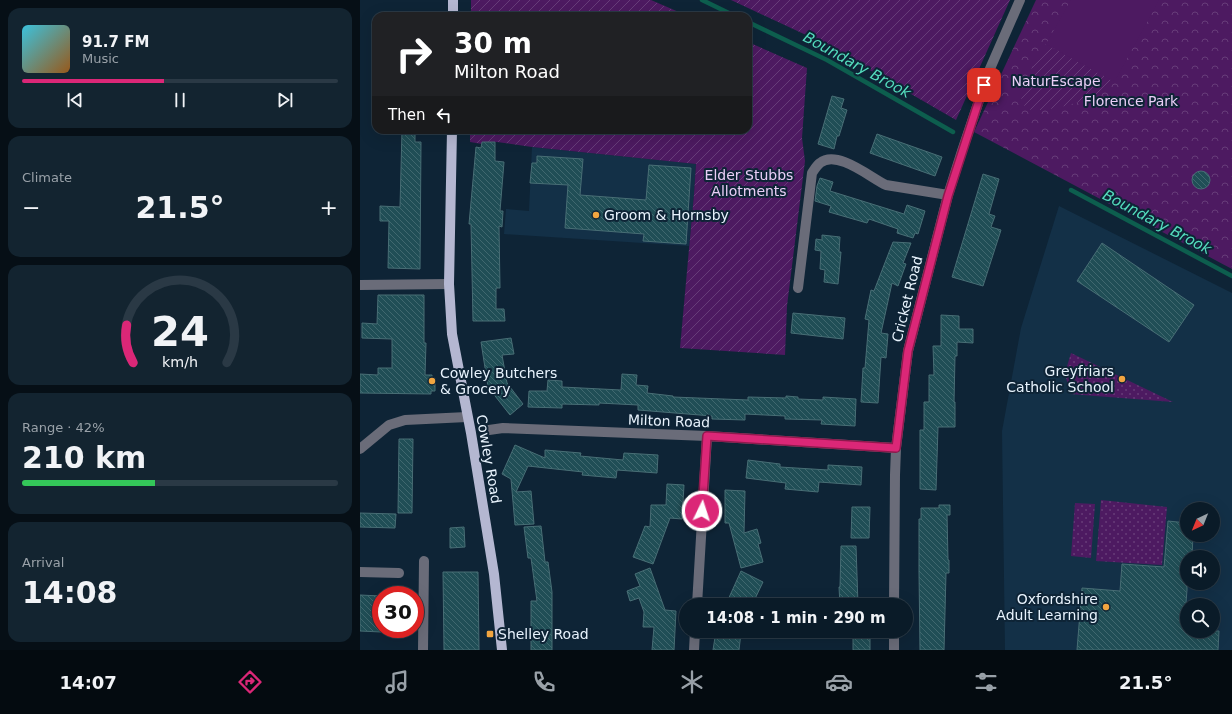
<!DOCTYPE html>
<html lang="en">
<head>
<meta charset="utf-8">
<style>
	body { margin:0; font-family:"DejaVu Sans",sans-serif; background:#132430; color:#f1f3f6; height:100vh; display:flex; flex-direction:column; font-size:15px; white-space:nowrap }
	* { box-sizing:border-box; margin:0 }
	p { font-size:13px; color:#99a1a8 }
	.icon { flex:none; width:22px; height:22px; fill:none; stroke:currentColor; stroke-width:2; stroke-linecap:round; stroke-linejoin:round }
	.map { position:relative; flex:1; overflow:hidden }
	.panel { display:flex; flex-direction:column; gap:8px; padding:8px; background:#060f16; width:360px }
	.panel>* { flex:none }
	.banner { position:absolute; left:12px; top:12px; width:380px; height:122px; border-radius:12px; box-shadow:0 4px 16px #0002,0 0 0 1px #2a3945; background:#202124; color:#fff; overflow:hidden }
	.needle { width:26px; rotate:223deg }
	.fabs { position:absolute; left:820px; top:502px; display:grid; gap:8px }
	.fabs a { display:grid; place-items:center; width:40px; height:40px; border-radius:50%; background:#0a1b28; box-shadow:0 4px 16px #0002,0 0 0 1px #2a3945; font-size:20px }
	.speed { position:absolute; left:12px; top:586px; display:flex; gap:8px; font-size:20px; font-weight:700; text-align:center }
	.speed>* { display:grid; place-content:center; width:52px; height:52px; border-radius:50%; background:#0a1b28; box-shadow:0 4px 16px #0002,0 0 0 1px #2a3945; line-height:1 }
	.speed .limit { border:6px solid #d22; background:#fff; color:#111 }
	.pin { position:absolute; display:grid; place-items:center; width:34px; height:34px; color:#fff; margin:-17px; border-radius:8px; box-shadow:0 2px 6px #0006 }
	.me { position:absolute; width:44px; margin:-22px; rotate:4deg; stroke-linejoin:round; filter:drop-shadow(0 0 3px #0008) }
	.turn { display:flex; align-items:center; gap:14px; height:84px; padding:0 16px; font-size:18px }
	.turn .icon { width:52px; height:52px; stroke-width:2.5 }
	.turn b { display:block; font-size:28px; line-height:34px }
	.then { display:flex; align-items:center; height:38px; padding:0 16px; background:#0003; gap:8px; font-size:15px }
	.big { font-size:30px; font-weight:600; line-height:1.1 }
	.panel .card { flex:1; display:flex; flex-direction:column; justify-content:center; gap:6px; min-width:0; padding:0 14px; border-radius:12px; background:#132430 }
	.panel .dial { align-items:center; gap:0 }
	.dial svg { height:104px; overflow:visible; fill:none; stroke:#2a3945; stroke-width:7; stroke-linecap:round; text-anchor:middle }
	.dial text { fill:#f1f3f6; stroke:none }
	.song { display:flex; align-items:center; gap:12px }
	.cover { width:48px; height:48px; border-radius:6px; background:linear-gradient(135deg,hsl(190 70% 55%),hsl(30 70% 35%)) }
	.played { height:4px; border-radius:2px; background:linear-gradient(90deg,#db2777 45%,#2a3945 45%) }
	.keys { display:flex; justify-content:space-around; direction:ltr }
	.heat { display:flex; justify-content:space-between; align-items:center; font-size:22px; direction:ltr }
	.charge { height:6px; border-radius:3px; background:linear-gradient(90deg,#34c759 42%,#2a3945 0) }
	.trip { position:absolute; left:319px; top:598px; width:234px; height:40px; border-radius:20px; background:#0a1b28; box-shadow:0 4px 16px #0002,0 0 0 1px #2a3945; font-weight:600; line-height:40px; text-align:center }
	.tab-bar { display:flex; height:64px; justify-content:space-around; align-items:center; background:#040b10; color:#99a1a8 }
	.tab-bar .icon { width:28px; height:28px }
	.tab-bar .selected { color:#db2777 }
	.tab-bar b { font-size:18px; color:#f1f3f6 }
	main { display:flex; flex:1; min-height:0 }
	.map>svg:first-child { display:block }
</style>
</head>
<body>
<main>
<section class="panel">
<div class="card">
<div class="song"><i class="cover"></i><div><b>91.7 FM</b><p>Music</p></div></div>
<div class="played"></div>
<div class="keys"><svg class="icon" aria-label="previous" viewBox="0 0 24 24"><path d="M18 5L8 12l10 7zM5 5v14"/></svg><svg class="icon" aria-label="pause" viewBox="0 0 24 24"><path d="M8 5v14M16 5v14"/></svg><svg class="icon" aria-label="next" viewBox="0 0 24 24"><path d="M6 5l10 7-10 7zM19 5v14"/></svg></div>
</div>
<div class="card"><p>Climate</p>
<div class="heat"><a>−</a><b class="big">21.5°</b><a>+</a></div>
</div>
<div class="card dial"><svg viewBox="0 0 100 80">
<path d="M14 69A42 42 0 1 1 86 69"/>
<path d="M14 69A42 42 0 0 1 9 40" stroke="#db2777"/>
<text x="50" y="56" font-size="32" font-weight="700">24</text>
<text x="50" y="72" font-size="11">km/h</text>
</svg></div>
<div class="card"><p>Range · 42%</p><b class="big">210 km</b><div class="charge"></div></div>
<div class="card"><p>Arrival</p><b class="big">14:08</b></div>
</section>
<div class="map">
<svg width="872" height="650" viewBox="0 0 872 650">
	<defs>
		<pattern id="grass-dots" width="8" height="8" patternUnits="userSpaceOnUse"><rect width="8" height="8" fill="#4d1a61"/><path d="M2 2h.1M6 6h.1" fill="none" stroke="#673c79" stroke-width="1.8" stroke-linecap="round"/></pattern>
		<pattern id="forest-crowns" width="20" height="18" patternUnits="userSpaceOnUse"><rect width="20" height="18" fill="#4d1a61"/><path d="M2 6a3 3 0 1 1 6 0M12 15a3 3 0 1 1 6 0" fill="none" stroke="#673c79"/></pattern>
		<pattern id="garden-furrows" width="10" height="10" patternUnits="userSpaceOnUse"><rect width="10" height="10" fill="#4d1a61"/><path d="M-1 1l2-2M0 10L10 0M9 11l2-2" fill="none" stroke="#673c79"/></pattern>
		<pattern id="building-back-hatch" width="6" height="6" patternUnits="userSpaceOnUse"><rect width="6" height="6" fill="#204e56"/><path d="M-1 5l2 2M0 0l6 6M5-1l2 2" fill="none" stroke="#40686f"/></pattern>
	</defs>
	<rect width="100%" height="100%" fill="#0e2436"/>
	<!-- built -->
	<path fill="#133047" fill-rule="evenodd" d="M172,147L336,164L334,194L329,246L144,234L146,209L169,211Z
		M699,206L872,293V650H645L642,431L661,328ZM827,509H853V535H827ZM827,557H853V583H827ZM827,605H853V631H827Z"/>
	<!-- grass -->
	<path fill="url(#grass-dots)" d="M711,353L813,402L710,394L705,373Z
		M741,500L807,507L802,565L736,561Z
		M715,503L735,504L731,558L711,556Z"/>
	<!-- forest -->
	<path fill="url(#forest-crowns)" d="M676,0H872V269L614,132Z"/>
	<!-- garden -->
	<path fill="url(#garden-furrows)" d="M111,0H291L328,16H111Z
		M371,0H650L596,120L461,42Z
		M388,42L447,68L442,138L445,161L427,306L425,355L320,348L334,194L336,164L172,147L137,142H122V144L110,142V130H388Z
		M686,44L751,80C746,85 741,93 736,96C723,102 681,114 668,109C664,107 661,100 661,96C662,82 679,57 686,44Z"/>
	<!-- pitch -->
	<path fill="#4d1a61" d="M711,0H799L757,77L754,81L751,80L686,44Z"/>
	<g fill="none" stroke-linecap="round" stroke-linejoin="round">
		<!-- stream -->
		<path stroke="#0d5e4e" stroke-width="4.5" d="M342,0L375,16
			M388,22L467,60L593,132
			M711,190L872,276"/>
	</g>
	<!-- building -->
	<path fill="url(#building-back-hatch)" stroke="#486e75" d="M472,96L484,99L481,108L487,110L479,136H477L474,149L458,144Z
		M42,130H55V142H61L60,269L28,268L29,221H20V206L40,207Z
		M517,134L582,157L575,176L510,153Z
		M122,142H135V161L144,162L140,211H143L142,227L139,226L140,288H136V309H144L145,321H113L111,224H109L116,147L121,148Z
		M177,156L223,159L220,195L286,200L289,165L331,168L326,244L283,241L284,234L205,228L208,185L170,183L172,163H177Z
		M832 180a9 9 0 1 1 18 0a9 9 0 1 1-18 0Z
		M623,174L639,179L629,214L635,216L631,227L641,230L623,286L592,277Z
		M460,178L473,182L470,191L544,214L547,205L565,211L558,234L555,233L553,238L537,233L538,229L509,219L507,223L469,212L471,206L455,201L457,186Z
		M462,235L480,237L479,252H481L478,284L464,282L465,270L460,269L461,251L455,250L456,239L462,240Z
		M533,242L551,243L543,263L546,264L538,286L532,283L521,333L528,334L526,358L521,357L518,403L501,402L503,368H505L509,320L505,319L511,290L514,291Z
		M742,243L834,305L809,342L717,281Z
		M18,295H64V343H66L65,375H72V378H75V391H71V394L0,393V374L18,375V368H32V339L2,338V323L17,324Z
		M433,313L485,318L483,339L431,333Z
		M581,315L599,316V329H613V343L597,342V356H595L594,402H595V427H578L576,490L560,489V430H564V402H569V375H574L573,346H581Z
		M151,338L154,354L142,355L147,383L163,404L150,415L128,387L121,342Z
		M262,374L277,375L276,385L288,386L287,393L313,396V397L388,400V397L426,398V396L438,397V399L463,400V397L496,399L495,426L461,424L462,420L425,419V416L385,414V420L352,419V416L278,410V405L239,403V405L202,404V408L168,407L169,391H187L188,380L202,381V387L261,390Z
		M39,439H53L52,513H38Z
		M155,445L185,458V450L221,453L220,456L263,460L264,453L298,455L297,473L257,470L256,478L222,475L223,472L168,466L156,492L171,491L174,524L155,525L151,479L142,474Z
		M388,460L420,464V467L468,470V465L502,467L501,485L459,482L458,492L425,489L426,483L386,478Z
		M307,484L324,485L322,519L310,518L293,564L273,557L285,526L290,527L291,505H306Z
		M365,490L385,491L384,533L397,529L401,543L398,544L403,562L381,568L369,523H365Z
		M579,505H590V515H587L588,560H589V573H586L584,650H560L559,572V519H561V508H579Z
		M492,507H510L509,538H491Z
		M0,513L36,514L35,528L0,527Z
		M808,521L827,523V535H833L832,557H827V590L825,615H827V631H859L858,650H717L722,588L760,591L762,564L804,567Z
		M181,526L185,562H188L192,592V650H171V601H177L171,558H168L164,527Z
		M104,527L105,547L90,548V528Z
		M481,546H496L498,605H480L479,587H480Z
		M290,568L305,610L316,611L314,650H292L294,627H283L284,612L279,598L270,601L267,591L280,586L275,574Z
		M381,571L403,582L392,605H374L367,602Z
		M83,572H118L119,650H84Z
		M0,595L21,596V632L0,631Z
		M356,631H370L381,633L379,650H353Z
		M493,631H510V650H493Z"/>
	<g fill="none" stroke-linecap="round" stroke-linejoin="round">
		<!-- minor -->
		<path stroke="#6a6c79" stroke-width="10" d="M0,285L89,284
			M438,288L452,173C454,170 457,165 460,163C477,149 511,178 526,185L588,195
			M129,430L143,428L347,436L536,448
			M0,449L29,425L45,420L107,417
			M0,572L39,573
			M337,605L347,436
			M534,605L535,475L536,448L548,351L588,195L602,151L629,71L660,0
			M63,650L64,561
			M334,650L335,631
			M534,650V631"/>
		<!-- major -->
		<path stroke="#b4b7d1" stroke-width="10" d="M93,16V0
			M92,130L89,284L92,334L111,433L134,574L142,650"/>
	</g>
	<g fill="none" stroke-linecap="round" stroke-linejoin="round">
		<defs>
			<path id="route" d="M342,511L347,436L536,448L548,351L588,196L624,85"/>
		</defs>
		<!-- route casing -->
		<use href="#route" stroke="#8e194d" stroke-width="10"/>
		<!-- route -->
		<use href="#route" stroke="#db2777" stroke-width="7"/>
	</g>
	<!-- markers -->
	<g fill="#f1a540" stroke="#0e2436" stroke-width="1.5">
		<circle cx="236" cy="215" r="4"/>
		<circle cx="762" cy="379" r="4"/>
		<circle cx="72" cy="381" r="4"/>
		<circle cx="746" cy="607" r="4"/>
		<rect x="126" y="630" width="8" height="8" rx="2"/>
	</g>
	<g text-anchor="middle" dominant-baseline="central" stroke-width="4" stroke-linejoin="round" paint-order="stroke">
		<!-- park labels -->
		<g font-size="14" fill="#eacef7" stroke="#0e2436">
			<text x="696" y="81">NaturEscape</text>
			<text x="771" y="101">Florence Park</text>
			<text x="389" y="175">Elder Stubbs<tspan x="389" dy="16">Allotments</tspan></text>
		</g>
		<!-- poi labels -->
		<g font-size="14" fill="#e8f3fd" stroke="#0e2436" text-anchor="start">
			<text x="244" y="215">Groom &amp; Hornsby</text>
			<text x="754" y="371" text-anchor="end">Greyfriars<tspan x="754" dy="16">Catholic School</tspan></text>
			<text x="80" y="373">Cowley Butchers<tspan x="80" dy="16">&amp; Grocery</tspan></text>
			<text x="738" y="599" text-anchor="end">Oxfordshire<tspan x="738" dy="16">Adult Learning</tspan></text>
			<text x="138" y="634">Shelley Road</text>
		</g>
		<!-- street labels -->
		<g font-size="14" fill="#e8f3fd" stroke="#0e2436">
			<text transform="translate(547 299) rotate(-76)">Cricket Road</text>
			<text transform="translate(309 421) rotate(2)">Milton Road</text>
			<text transform="translate(129 459) rotate(80)">Cowley Road</text>
		</g>
		<!-- water labels -->
		<g font-size="15" font-style="italic" fill="#54dcbd" stroke="#0e2436">
			<text transform="translate(497 65) rotate(29)">Boundary Brook</text>
			<text transform="translate(797 222) rotate(28)">Boundary Brook</text>
		</g>
	</g>
</svg>
<div class="fabs">
<a><svg class="needle" viewBox="-14 -14 28 28"><path d="M0-13l5 13h-10z" fill="#e53935"/><path d="M0 13l5-13h-10z" fill="#99a1a8"/></svg></a>
<a><svg class="icon" aria-label="sound" viewBox="0 0 24 24"><path d="M4 9h4l5-4v14l-5-4H4zM17 9q2 3 0 6"/></svg></a>
<a><svg class="icon" aria-label="search" viewBox="0 0 24 24"><circle cx="10" cy="10" r="6"/><path d="M15 15l6 6"/></svg></a>
</div>
<div class="speed"><div class="limit">30</div></div>
<div class="pin" style="left:624px;top:85px;background:#d93025"><svg class="icon" aria-label="arrive" viewBox="0 0 24 24"><path d="M6 21V4h12l-3 4 3 4H6"/></svg></div>
<svg class="me" style="left:342px;top:511px" viewBox="-20 -20 40 40"><circle r="17" fill="#db2777" stroke="#fff" stroke-width="3"/><path d="M0-11L8 9 0 5-8 9z" fill="#fff"/></svg>
<div class="trip">14:08 · 1 min · 290 m</div>
<div class="banner">
<div class="turn"><svg class="icon" aria-label="right" viewBox="0 0 24 24"><path d="M7 20v-9h11M14 6l5 5-5 5"/></svg><div><b>30 m</b>Milton Road</div></div>
<div class="then">Then<svg class="icon" aria-label="left" viewBox="0 0 24 24"><path d="M17 20v-9H6M10 6l-5 5 5 5"/></svg></div>
</div>
</div>
</main>
<nav class="tab-bar">
<b>14:07</b>
<svg class="icon selected" aria-label="directions" viewBox="0 0 24 24"><path d="M12 3l9 9-9 9-9-9zM9 14v-3h6M13 9l2 2-2 2"/></svg>
<svg class="icon" aria-label="music" viewBox="0 0 24 24"><path d="M9 18V5l10-2v13"/><circle cx="6" cy="18" r="3"/><circle cx="16" cy="16" r="3"/></svg>
<svg class="icon" aria-label="phone" viewBox="0 0 24 24"><path d="M5 4h4l2 5-3 2q2 4 5 5l2-3 5 2v4C11 20 4 13 5 4z"/></svg>
<svg class="icon" aria-label="climate" viewBox="0 0 24 24"><path d="M12 3v18M4 7l16 10M4 17L20 7"/></svg>
<svg class="icon" aria-label="car" viewBox="0 0 24 24"><path d="M5 17H2v-5l4-1 3-4h7l3 4 3 1v5h-3M9 17h6M6 11h13"/><circle cx="7" cy="17" r="2"/><circle cx="17" cy="17" r="2"/></svg>
<svg class="icon" aria-label="filters" viewBox="0 0 24 24"><path d="M4 7h16M4 17h16"/><circle cx="9" cy="7" r="2"/><circle cx="15" cy="17" r="2"/></svg>
<b>21.5°</b>
</nav>
</body>
</html>
